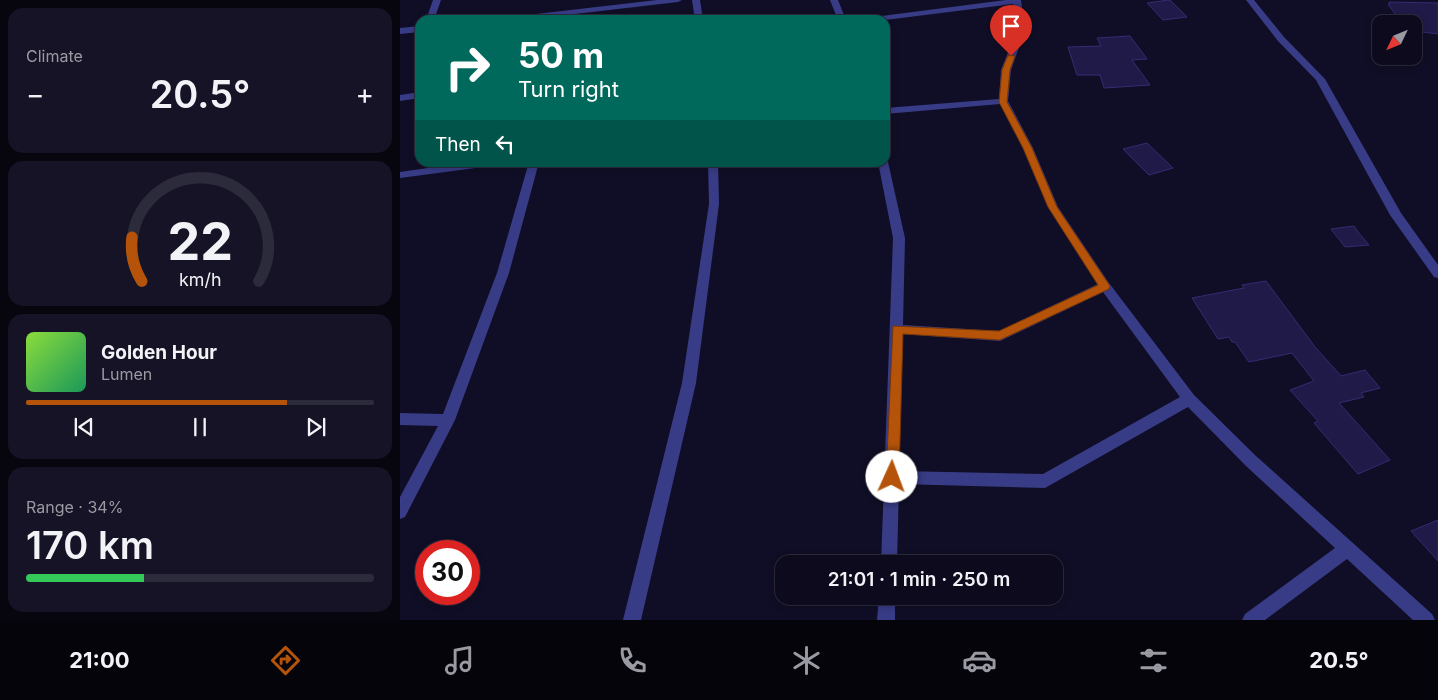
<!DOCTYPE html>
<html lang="en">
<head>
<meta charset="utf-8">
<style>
	body { margin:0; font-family:Inter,sans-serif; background:#151325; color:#f1f3f6; height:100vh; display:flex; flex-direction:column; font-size:19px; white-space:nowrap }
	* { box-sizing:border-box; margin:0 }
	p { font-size:16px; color:#9a9aa3 }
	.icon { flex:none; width:28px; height:28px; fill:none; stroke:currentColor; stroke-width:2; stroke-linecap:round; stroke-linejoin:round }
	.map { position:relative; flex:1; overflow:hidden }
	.side { display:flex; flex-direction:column; gap:8px; padding:8px; background:#07060f; width:400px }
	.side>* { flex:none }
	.banner { position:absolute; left:15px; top:15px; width:475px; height:152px; border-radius:15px; box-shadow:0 2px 8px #0003,0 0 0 1px #2c2b3b; background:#00695c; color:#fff; overflow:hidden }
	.needle { width:32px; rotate:227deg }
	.buttons { position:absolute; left:972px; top:15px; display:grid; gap:10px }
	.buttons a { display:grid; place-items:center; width:50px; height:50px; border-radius:10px; background:#0c0a1c; box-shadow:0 2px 8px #0003,0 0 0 1px #2c2b3b; font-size:25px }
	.speed { position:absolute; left:15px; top:540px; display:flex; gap:10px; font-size:25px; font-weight:700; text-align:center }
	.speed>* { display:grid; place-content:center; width:65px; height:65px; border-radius:50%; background:#0c0a1c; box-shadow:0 2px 8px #0003,0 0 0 1px #2c2b3b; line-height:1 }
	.speed .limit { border:8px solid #d22; background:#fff; color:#111 }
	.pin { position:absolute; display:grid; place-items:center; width:42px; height:42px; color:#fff; margin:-51px -21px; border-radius:50% 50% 50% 0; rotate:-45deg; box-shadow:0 0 5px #0007 }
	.pin .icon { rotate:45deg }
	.me { position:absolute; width:55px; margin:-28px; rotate:2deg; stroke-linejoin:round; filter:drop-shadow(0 0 4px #0008) }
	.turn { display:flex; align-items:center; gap:18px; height:105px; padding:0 20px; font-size:22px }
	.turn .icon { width:65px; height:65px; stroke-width:2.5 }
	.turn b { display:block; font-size:35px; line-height:42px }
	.then { display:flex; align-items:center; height:48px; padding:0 20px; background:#0003; gap:10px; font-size:19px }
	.big { font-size:38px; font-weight:600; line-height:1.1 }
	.side .tile { flex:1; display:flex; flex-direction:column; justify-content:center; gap:8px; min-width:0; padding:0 18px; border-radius:15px; background:#151325 }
	.side .dial { align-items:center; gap:0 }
	.dial svg { height:130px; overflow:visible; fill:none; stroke:#2c2b3b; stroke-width:7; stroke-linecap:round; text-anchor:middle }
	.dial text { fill:#f1f3f6; stroke:none }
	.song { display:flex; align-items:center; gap:15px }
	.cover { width:60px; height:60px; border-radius:8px; background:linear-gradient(135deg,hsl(90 70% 55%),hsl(150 70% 35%)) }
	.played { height:5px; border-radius:2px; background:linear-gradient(90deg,#b45309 75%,#2c2b3b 75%) }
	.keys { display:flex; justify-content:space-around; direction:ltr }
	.heat { display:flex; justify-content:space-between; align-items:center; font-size:28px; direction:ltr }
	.charge { height:8px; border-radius:4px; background:linear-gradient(90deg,#34c759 34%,#2c2b3b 0) }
	.trip { position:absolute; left:375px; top:555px; width:288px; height:50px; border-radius:15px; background:#0c0a1c; box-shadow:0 2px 8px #0003,0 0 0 1px #2c2b3b; font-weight:600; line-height:50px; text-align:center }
	.tabs { display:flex; height:80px; justify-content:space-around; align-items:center; background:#05040b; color:#9a9aa3 }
	.tabs .icon { width:35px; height:35px }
	.tabs .active { color:#b45309 }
	.tabs b { font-size:22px; color:#f1f3f6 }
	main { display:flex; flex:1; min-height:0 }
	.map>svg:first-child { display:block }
</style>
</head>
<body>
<main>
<section class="side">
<div class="tile"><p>Climate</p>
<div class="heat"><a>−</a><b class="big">20.5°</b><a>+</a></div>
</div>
<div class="tile dial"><svg viewBox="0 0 100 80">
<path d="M14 69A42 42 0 1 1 86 69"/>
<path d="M14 69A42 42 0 0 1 8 42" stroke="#b45309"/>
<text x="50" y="56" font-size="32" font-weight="700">22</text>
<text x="50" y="72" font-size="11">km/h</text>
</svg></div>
<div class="tile">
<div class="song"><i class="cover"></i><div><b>Golden Hour</b><p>Lumen</p></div></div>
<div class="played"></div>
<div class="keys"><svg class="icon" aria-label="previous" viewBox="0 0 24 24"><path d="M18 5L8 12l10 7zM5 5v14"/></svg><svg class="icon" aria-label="pause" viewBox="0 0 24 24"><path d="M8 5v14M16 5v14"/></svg><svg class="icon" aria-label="next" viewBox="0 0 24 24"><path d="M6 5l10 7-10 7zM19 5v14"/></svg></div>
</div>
<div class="tile"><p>Range · 34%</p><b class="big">170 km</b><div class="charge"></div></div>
</section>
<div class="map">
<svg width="1038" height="620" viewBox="0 0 1038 620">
	<rect width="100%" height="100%" fill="#100e26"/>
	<!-- building -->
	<path fill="#1f1a47" stroke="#342c74" d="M768,0L771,1L787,17L763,20L747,3Z
		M989,2L1038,3V34L1015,31L1014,24H1002L988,4H990Z
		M730,36L747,59L732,60L750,85L704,88L700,75H677L668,47L701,46L697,38Z
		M747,143L773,168L749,175L723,149Z
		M954,226L958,232L969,245L945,247L931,229Z
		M866,281L915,347L941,376L965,370L980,388L961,393L964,397L939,403L990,460L958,474L914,423L918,421L890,390L914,381L892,353L849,362L835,342H832L829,337L818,339L792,298L844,288L842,285Z
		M1038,520V561L1011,531Z"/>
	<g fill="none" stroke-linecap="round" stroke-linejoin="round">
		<!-- minor -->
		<path fill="#383c86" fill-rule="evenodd" d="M33,0H41L34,20H26Z
			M257,0H282L278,2L123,20H97L101,18Z
			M292,0H300L303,20H295Z
			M430,0H438L446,20H438Z
			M606,0H621L625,30L611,70L608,101L633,148L658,207L709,283L794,395L856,456L1032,614L1035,620H1013L947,559L865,620H842L845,614L935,548L846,466L788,407L645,488L499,484L497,564H481L493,238L478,162H485V159L488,162L505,238L503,325L599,331L698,284L648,207L623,148L600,104L485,114V108L599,99L601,70L617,30L613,4L485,20H465L466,18ZM703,292L780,397L643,474L499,471L502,334L600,341Z
			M846,0H854L884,37L925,79L1001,213L1038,265V278L1034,277L990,215L916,80L878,41Z
			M20,26V32L0,34V28Z
			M20,92V98L0,101V95Z
			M70,162H103L98,165L0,178V172Z
			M129,162H139L109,273L55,420L5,517L0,519V497L38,426L0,425V413L43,414L97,273Z
			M308,162H318L319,204L296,383L241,620H223L282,383L309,204Z
			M479,596H495V620H477Z"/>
	</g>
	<!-- route -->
	<path fill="#b45309" stroke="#753606" d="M608,55L615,56L610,70L607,102L632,148L657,207L710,286L709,289L600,340L503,334L499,477L497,481L492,483L488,481L486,477L493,326L599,331L698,285L648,207L623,148L599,102L602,70Z"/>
</svg>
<div class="buttons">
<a><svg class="needle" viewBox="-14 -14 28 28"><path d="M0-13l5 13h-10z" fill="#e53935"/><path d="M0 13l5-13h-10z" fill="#9a9aa3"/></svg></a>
</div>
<div class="speed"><div class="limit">30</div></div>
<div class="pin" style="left:611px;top:56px;background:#d93025"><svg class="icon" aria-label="arrive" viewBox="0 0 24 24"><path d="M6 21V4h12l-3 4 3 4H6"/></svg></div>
<svg class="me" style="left:492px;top:477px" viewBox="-20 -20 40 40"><circle r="19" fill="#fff"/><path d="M0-13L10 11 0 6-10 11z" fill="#b45309"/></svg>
<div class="trip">21:01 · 1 min · 250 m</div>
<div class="banner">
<div class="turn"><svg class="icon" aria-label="right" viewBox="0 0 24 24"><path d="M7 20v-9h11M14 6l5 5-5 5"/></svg><div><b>50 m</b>Turn right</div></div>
<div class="then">Then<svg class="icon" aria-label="left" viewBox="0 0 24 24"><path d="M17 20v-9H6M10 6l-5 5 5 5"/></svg></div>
</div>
</div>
</main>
<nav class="tabs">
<b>21:00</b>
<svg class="icon active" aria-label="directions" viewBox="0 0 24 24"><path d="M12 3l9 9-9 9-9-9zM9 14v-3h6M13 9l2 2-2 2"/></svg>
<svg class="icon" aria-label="music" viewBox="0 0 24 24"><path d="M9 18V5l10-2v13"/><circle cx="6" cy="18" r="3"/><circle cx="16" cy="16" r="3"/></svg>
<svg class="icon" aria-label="phone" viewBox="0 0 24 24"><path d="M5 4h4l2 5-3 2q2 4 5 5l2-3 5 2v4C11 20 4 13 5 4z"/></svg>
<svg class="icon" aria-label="climate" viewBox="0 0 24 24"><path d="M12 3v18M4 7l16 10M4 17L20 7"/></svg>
<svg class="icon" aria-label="car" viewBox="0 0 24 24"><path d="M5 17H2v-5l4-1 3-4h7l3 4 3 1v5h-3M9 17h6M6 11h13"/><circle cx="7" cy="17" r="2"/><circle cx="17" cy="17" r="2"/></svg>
<svg class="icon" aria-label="filters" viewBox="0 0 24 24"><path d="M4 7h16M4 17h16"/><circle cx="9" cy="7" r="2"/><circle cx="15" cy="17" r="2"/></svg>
<b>20.5°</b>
</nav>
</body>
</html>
